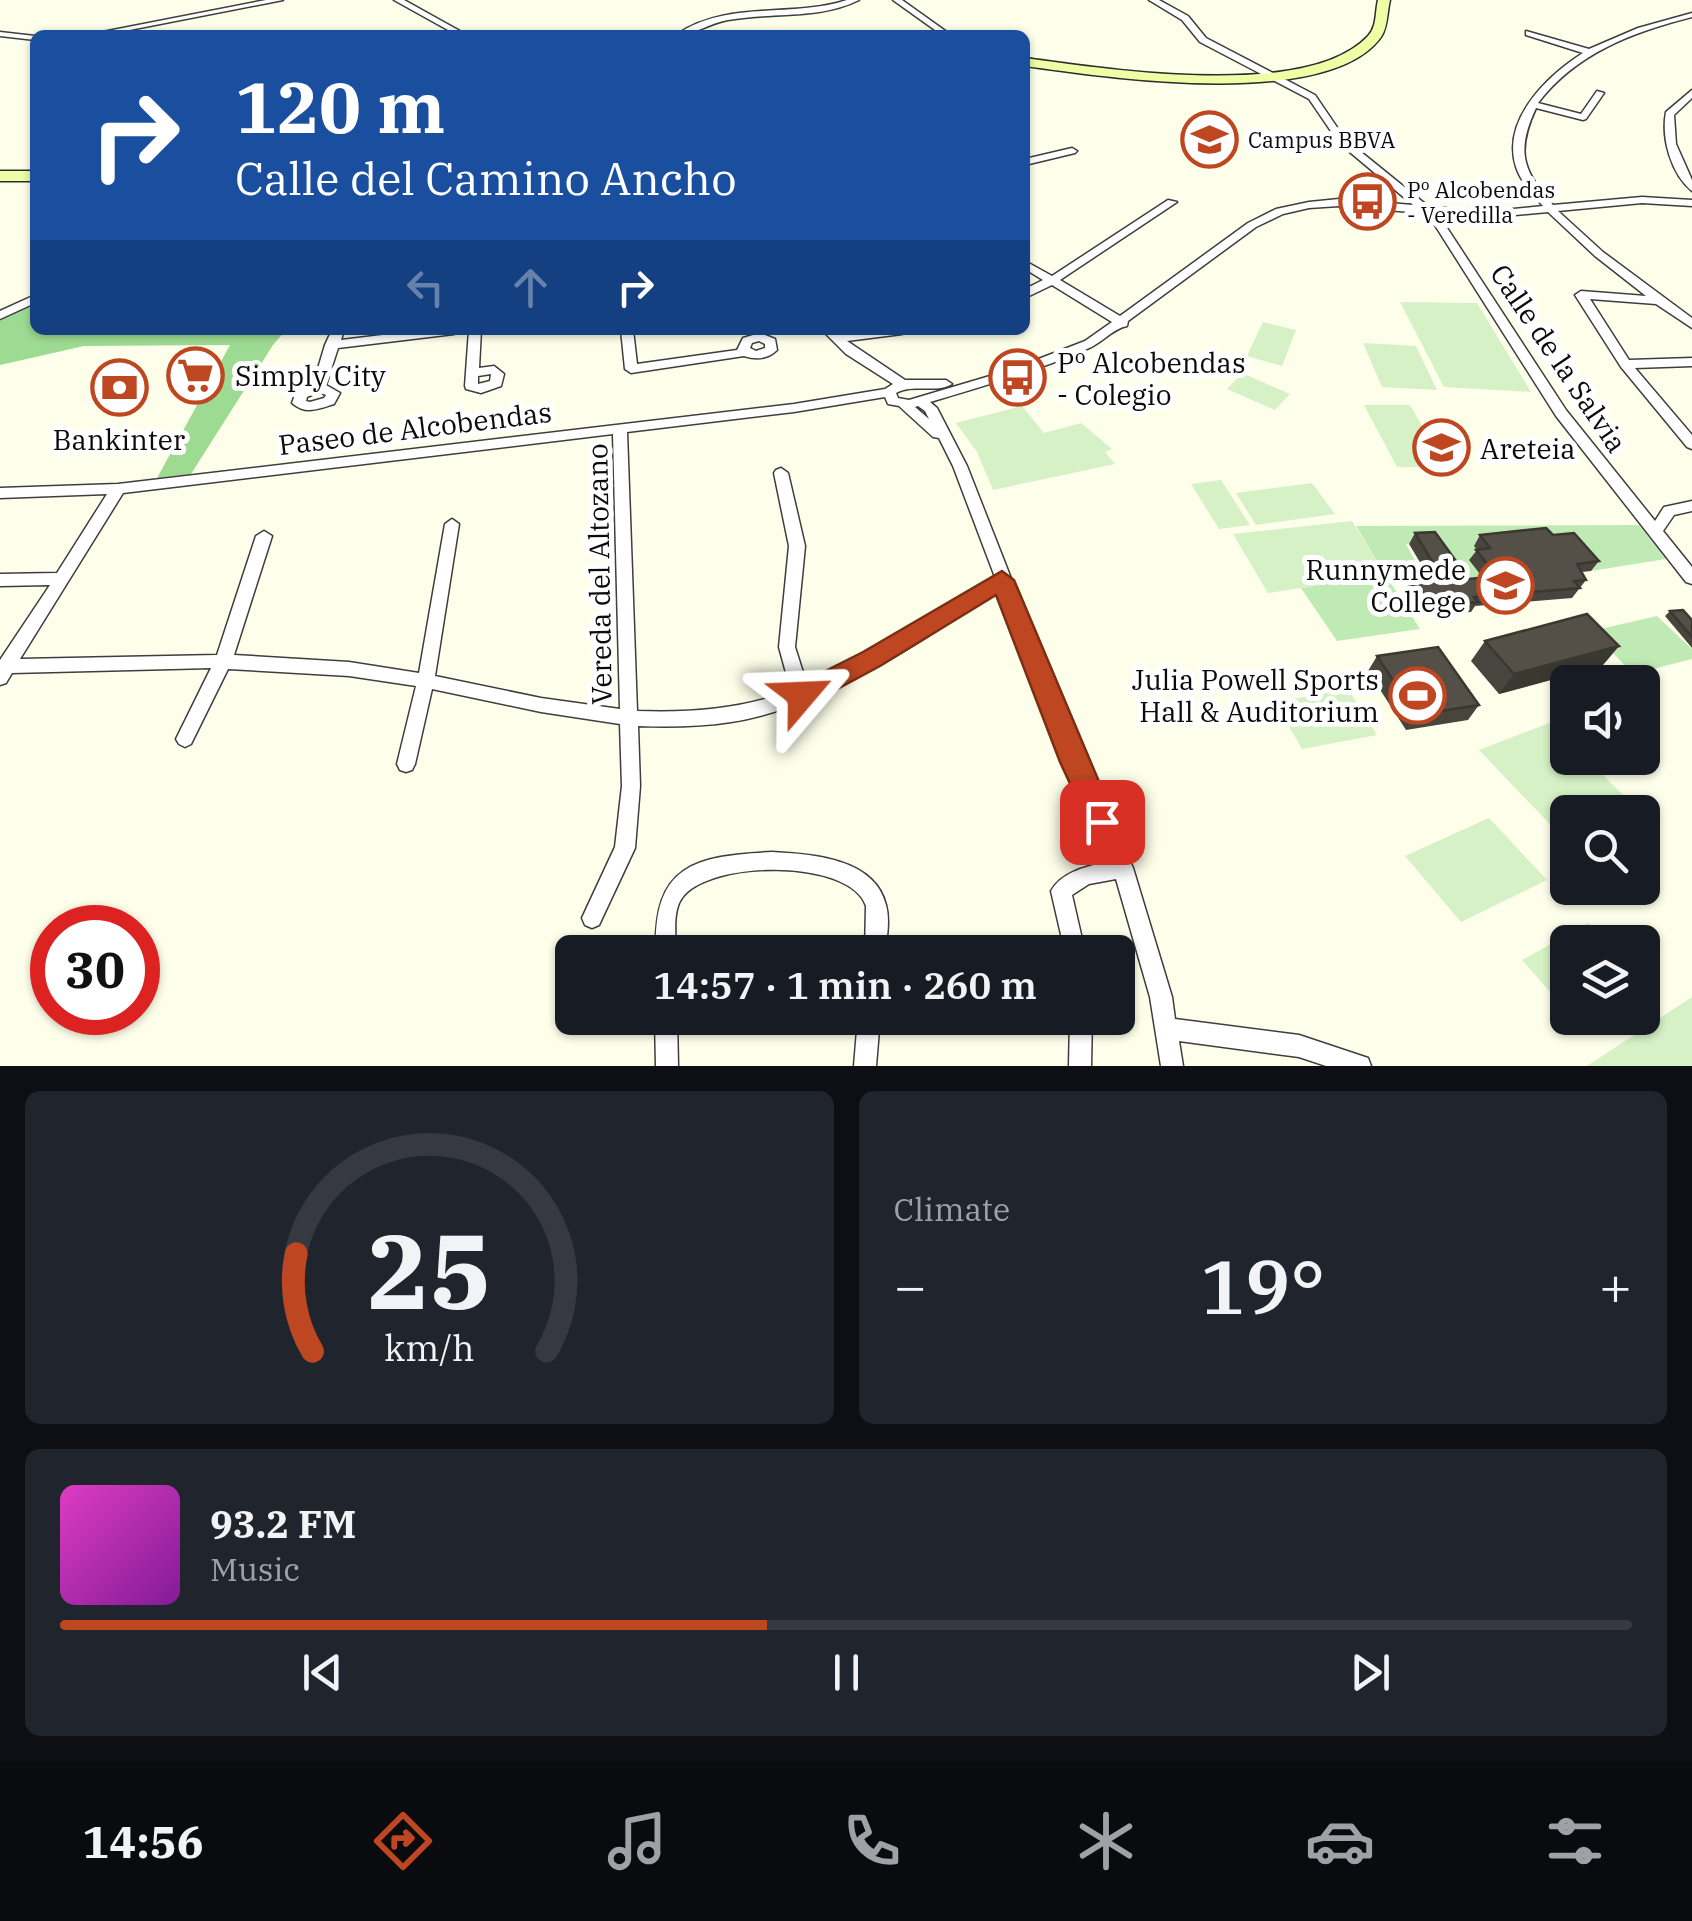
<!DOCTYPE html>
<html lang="en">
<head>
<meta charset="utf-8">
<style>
	body { margin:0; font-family:"IBM Plex Serif",serif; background:#20242c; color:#f1f3f6; height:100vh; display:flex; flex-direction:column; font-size:38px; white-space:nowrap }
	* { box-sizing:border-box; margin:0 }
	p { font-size:32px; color:#9ea1a6 }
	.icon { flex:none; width:55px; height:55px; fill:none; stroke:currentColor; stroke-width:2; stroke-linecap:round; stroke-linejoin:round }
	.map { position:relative; height:1066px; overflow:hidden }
	.details { display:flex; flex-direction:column; gap:25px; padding:25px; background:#0d0f14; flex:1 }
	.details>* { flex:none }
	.guide { position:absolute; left:30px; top:30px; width:1000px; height:305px; border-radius:15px; box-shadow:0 2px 8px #0004; background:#1a4fa0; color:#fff; overflow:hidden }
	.controls { position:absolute; left:1550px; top:665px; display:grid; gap:20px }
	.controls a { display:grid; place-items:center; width:110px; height:110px; border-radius:15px; background:#171b24; box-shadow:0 2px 8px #0004; font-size:50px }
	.speed { position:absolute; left:30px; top:905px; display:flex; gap:20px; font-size:50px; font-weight:700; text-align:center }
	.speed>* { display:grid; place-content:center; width:130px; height:130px; border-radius:50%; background:#171b24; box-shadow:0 2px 8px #0004; line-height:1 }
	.speed .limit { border:15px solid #d22; background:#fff; color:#111 }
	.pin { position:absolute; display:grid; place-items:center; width:85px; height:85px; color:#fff; margin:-42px; border-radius:20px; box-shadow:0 5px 15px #0006 }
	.me { position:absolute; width:110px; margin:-55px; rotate:64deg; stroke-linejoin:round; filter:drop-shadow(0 0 8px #0008) }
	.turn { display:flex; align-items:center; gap:35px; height:210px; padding:0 40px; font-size:45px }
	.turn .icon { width:130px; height:130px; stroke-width:2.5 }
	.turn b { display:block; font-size:70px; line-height:85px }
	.lanes { display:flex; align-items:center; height:95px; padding:0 40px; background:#0003; justify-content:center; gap:50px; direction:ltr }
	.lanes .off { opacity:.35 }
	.big { font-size:75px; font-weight:600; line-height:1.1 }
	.details .widget { flex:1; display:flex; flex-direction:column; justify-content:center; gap:15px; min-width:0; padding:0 35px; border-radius:15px; background:#20242c }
	.details .dial { align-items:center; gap:0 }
	.dial svg { height:260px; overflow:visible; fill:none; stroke:#363941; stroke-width:7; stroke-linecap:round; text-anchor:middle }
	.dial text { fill:#f1f3f6; stroke:none }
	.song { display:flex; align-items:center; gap:30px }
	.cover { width:120px; height:120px; border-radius:15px; background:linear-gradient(135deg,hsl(310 70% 55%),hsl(290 70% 35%)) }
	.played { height:10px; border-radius:5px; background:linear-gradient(90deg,#be4721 45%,#363941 45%) }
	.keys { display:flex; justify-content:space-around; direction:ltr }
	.heat { display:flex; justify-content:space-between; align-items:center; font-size:55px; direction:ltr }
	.details .tiles { flex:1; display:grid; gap:25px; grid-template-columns:1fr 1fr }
	.widget:last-child { grid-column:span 2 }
	.trip { position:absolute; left:555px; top:935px; width:580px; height:100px; border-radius:15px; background:#171b24; box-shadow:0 2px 8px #0004; font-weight:600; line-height:100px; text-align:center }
	.menu { display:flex; height:160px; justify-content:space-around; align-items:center; background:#090b0e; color:#9ea1a6 }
	.menu .icon { width:70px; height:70px }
	.menu .selected { color:#be4721 }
	.menu b { font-size:45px; color:#f1f3f6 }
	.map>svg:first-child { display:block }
</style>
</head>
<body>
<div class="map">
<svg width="1692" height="1066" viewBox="0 0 1692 1066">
	<rect width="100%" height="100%" fill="#fdffea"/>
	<!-- green -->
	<path fill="#c0eab3" d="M1639,525L1666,559L1591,571L1567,543L1470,561L1490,587L1462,589L1429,542L1406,544L1424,577H1387L1420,629L1337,641L1301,588L1385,575L1356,526Z
		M1657,616L1692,649V659L1633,674L1592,631Z"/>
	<!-- forest -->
	<path fill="#9edb92" d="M35,302V330H286L273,345L191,474L157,478L230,345L84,346L0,365V318Z"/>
	<!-- pitch -->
	<path fill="#d5f1c5" d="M1400,302L1477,303L1531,392L1444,387Z
		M1263,322L1296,330L1282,366L1247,356Z
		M1363,343L1416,346L1437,390L1382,387Z
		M1242,373L1290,394L1275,410L1227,389Z
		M1364,405H1410L1446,467H1397Z
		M1022,406L1044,433L1081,423L1112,449L1105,452L1115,464L993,490L977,452L956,423Z
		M1221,480L1250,525L1219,529L1191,484Z
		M1312,483L1335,514L1256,525L1236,493Z
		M1352,521L1385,575L1268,593L1233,534Z
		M1348,689L1377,735L1302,749L1275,702Z
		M1549,723L1567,741L1568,758H1585L1641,812H1568L1567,842L1479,750Z
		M1489,818L1547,880L1461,922L1405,856Z
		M1588,923L1606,942H1568L1567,1011L1522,960Z
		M1692,997V1066H1587Z"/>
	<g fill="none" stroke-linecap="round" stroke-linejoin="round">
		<defs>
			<path id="street" d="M266,0H283L104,35H87Z
				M394,0H404L467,35H457Z
				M847,0H859C819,20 771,12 728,20C710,23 694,35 676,35C726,0 792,18 847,0Z
				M893,0H902L951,35H942Z
				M1149,0H1159L1188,16L1206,38L1315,95L1345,139L1429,207L1493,211L1543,206C1533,195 1521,182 1516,167C1501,120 1547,76 1583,53L1526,35V31L1589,49L1638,28L1692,13V17C1633,32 1576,53 1538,103L1581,114L1597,91L1604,93L1586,119L1583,120L1536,108C1516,151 1522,170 1553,205L1642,197L1692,200V206L1642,203L1558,211L1603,252L1692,318V328L1656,304L1590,299L1629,360L1692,358V366L1635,368L1692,435V449L1687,447L1621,367L1575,295L1581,291L1646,296L1595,256L1548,212L1493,217L1438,214L1566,410L1655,521L1664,507L1692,501V511L1674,515L1663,531L1692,567V584L1686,582L1556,416L1431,219L1423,213L1339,206L1309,208L1283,214L1256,227L1128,321L1127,326C1112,329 1102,343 1087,349C1036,371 984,386 930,402L937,408L967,466L1083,762L1133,868L1172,997L1175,1019L1299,1035L1368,1058L1371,1066H1326L1299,1057L1179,1041L1183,1066H1161L1150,997L1116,879L1089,884L1072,895L1085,952H1065L1051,891C1062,871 1089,866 1110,861L1065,762L1000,589C917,643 830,706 731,722C700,727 669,727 638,726L640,786L635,848L599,925L592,928L585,925L582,918L615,847L622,786L620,724L541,712L432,689L415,764L412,770L406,772L400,770L397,764L416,686L349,676L228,669L191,744L185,747L179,744L176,739L211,668L12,673L6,683L0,685V660L50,585L0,586V574L57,573L107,494L0,498V488L118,484L794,404L885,389L893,384L846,354L822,330H835L840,335L875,330H908L902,334L847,341L905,380H946L952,384C936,394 913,383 896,393L898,398L909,400L1010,370L1085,341L1112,322L1052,285L1025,298V289L1043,280L1025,269V261L1052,276L1168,200L1177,202L1060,280L1120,316L1248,223L1276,209L1309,202L1339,199L1413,205L1339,143L1309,99L1200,42L1182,20ZM885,397L888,404L899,406L933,437L939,438L953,466L995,577L867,656L807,685L795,647L805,546L788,473L781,468L776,470L774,473L789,546L779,647L791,691C740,709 691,713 637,711L627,432L794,412ZM918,406L925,411L929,419L915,407ZM613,434L620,709L541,698L435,676L459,524L452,519L445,524L419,673L349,662L234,655L272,536L264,531L256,536L217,655L20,659L123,493Z
				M0,32L35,36V40L0,36Z
				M1692,90V98L1674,115L1676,144L1692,180V191C1671,174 1661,138 1666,112Z
				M1072,148L1077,151L1075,153L1025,165V159Z
				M35,295V303L0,319V311Z
				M332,330H344L341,340L424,330H460L454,334L338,348L326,385L340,393L334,404C318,409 306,415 292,403L296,392L313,385L325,345ZM319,392L326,395L324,398L310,402L306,401L307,397Z
				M469,330H481L479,368L494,366L504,374L501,386L481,393L466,389L465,386ZM491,374L490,381L478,384V376Z
				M621,330H633L637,364L737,350L743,338L760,333L775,339L777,350C768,359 756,360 744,356L631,373L625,369ZM759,341L765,344V348L756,351L750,348L752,343Z
				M772,852C811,854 875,858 886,905C890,920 887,937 885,952H865L866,906C850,858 708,860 682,898C672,912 676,936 676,952H656C653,865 694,856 772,852Z
				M655,1018H677L678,1066H656Z
				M858,1018H880L876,1066H854Z
				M1070,1018H1092L1091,1066H1069Z"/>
			<path id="secondary" d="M1378,0H1390C1387,12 1388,27 1381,37C1328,111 1105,77 1025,66V58C1107,69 1307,101 1368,36C1377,27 1375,12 1378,0Z
				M0,171H35V181H0Z"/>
		</defs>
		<!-- street casing -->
		<use href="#street" stroke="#3e3e3e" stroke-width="3"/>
		<!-- secondary casing -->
		<use href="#secondary" stroke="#2d2d2d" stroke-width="3"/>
		<!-- street -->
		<use href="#street" fill="#fff" fill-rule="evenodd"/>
		<!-- secondary -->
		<use href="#secondary" fill="#efffa5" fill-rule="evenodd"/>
	</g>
	<!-- wall -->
	<path fill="#48453e" d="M1415,533L1469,579L1483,578L1469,560L1477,550L1474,546L1480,535H1553L1599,561L1591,571L1582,572L1586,580L1572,598L1475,606L1471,612L1424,616L1407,584L1413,574H1427L1409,544Z
		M1670,611L1692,620V648L1665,616Z
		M1485,641L1619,646L1602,666L1499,694L1471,661Z
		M1377,656L1479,705L1468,720L1406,730L1368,671Z"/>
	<!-- shaded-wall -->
	<path fill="#3b3832" d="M1619,646L1602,666L1499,694L1514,674Z"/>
	<!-- building -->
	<path fill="#545048" stroke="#3b3832" stroke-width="2.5" d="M1546,528L1553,535L1574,533L1599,561L1577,564L1586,580L1574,581L1580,588L1474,597L1478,602L1430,606L1413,574L1439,573L1415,533L1435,532L1469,579L1497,576L1476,550L1490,548L1480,535Z
		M1683,610L1692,620V637L1670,611Z
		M1587,614L1619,646L1514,674L1485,641Z
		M1438,647L1479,705L1416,715L1377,656Z"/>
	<!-- route -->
	<path fill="#be4721" stroke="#7c2e15" stroke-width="2.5" d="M1002,571L1014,580L1116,822L1112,831L1102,835L1092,831L1060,762L996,595L880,666L811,703L802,706L792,703L788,695L792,688L863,652Z"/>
	<!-- icons -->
	<defs>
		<symbol id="university-ring" viewBox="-11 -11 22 22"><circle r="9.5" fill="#fff" stroke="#be4721" stroke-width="1.5"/><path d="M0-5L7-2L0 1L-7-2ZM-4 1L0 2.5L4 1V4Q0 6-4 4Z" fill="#be4721"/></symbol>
		<symbol id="bus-ring" viewBox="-11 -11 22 22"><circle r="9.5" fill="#fff" stroke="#be4721" stroke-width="1.5"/><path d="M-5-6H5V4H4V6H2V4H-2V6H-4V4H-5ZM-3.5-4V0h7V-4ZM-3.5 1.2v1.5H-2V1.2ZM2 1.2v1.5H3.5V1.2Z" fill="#be4721"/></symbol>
		<symbol id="supermarket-ring" viewBox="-11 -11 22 22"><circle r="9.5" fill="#fff" stroke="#be4721" stroke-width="1.5"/><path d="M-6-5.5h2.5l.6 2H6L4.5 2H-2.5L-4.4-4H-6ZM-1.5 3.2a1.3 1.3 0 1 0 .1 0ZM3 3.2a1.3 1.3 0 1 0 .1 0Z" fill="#be4721"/></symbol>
		<symbol id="bank-ring" viewBox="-11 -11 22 22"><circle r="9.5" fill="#fff" stroke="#be4721" stroke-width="1.5"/><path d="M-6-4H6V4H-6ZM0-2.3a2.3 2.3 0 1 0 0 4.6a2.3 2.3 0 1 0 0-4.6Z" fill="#be4721"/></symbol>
		<symbol id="school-ring" viewBox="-11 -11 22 22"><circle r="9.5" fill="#fff" stroke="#be4721" stroke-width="1.5"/><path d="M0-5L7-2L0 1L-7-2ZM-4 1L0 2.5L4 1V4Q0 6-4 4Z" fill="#be4721"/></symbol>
		<symbol id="stadium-ring" viewBox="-11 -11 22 22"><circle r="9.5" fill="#fff" stroke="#be4721" stroke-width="1.5"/><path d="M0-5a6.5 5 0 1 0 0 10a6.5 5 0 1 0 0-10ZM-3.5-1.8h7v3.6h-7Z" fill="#be4721"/></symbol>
	</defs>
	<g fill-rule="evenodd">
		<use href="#university-ring" x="1178" y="108" width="63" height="63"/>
		<use href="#bus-ring" x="1336" y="170" width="63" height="63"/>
		<use href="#supermarket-ring" x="164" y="344" width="63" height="63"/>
		<use href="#bus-ring" x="986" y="346" width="63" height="63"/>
		<use href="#bank-ring" x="88" y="356" width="63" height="63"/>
		<use href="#school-ring" x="1410" y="416" width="63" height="63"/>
		<use href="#school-ring" x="1474" y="554" width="63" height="63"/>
		<use href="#stadium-ring" x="1386" y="664" width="63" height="63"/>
	</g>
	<g text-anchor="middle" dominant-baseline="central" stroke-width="10" stroke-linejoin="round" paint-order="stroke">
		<!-- far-poi labels -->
		<g font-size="22" fill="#0b0b0b" stroke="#fff" text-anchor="start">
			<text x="1248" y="139">Campus BBVA</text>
			<text x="1407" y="189">Pº Alcobendas<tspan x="1407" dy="25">- Veredilla</tspan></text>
		</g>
		<!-- street labels -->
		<g font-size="28" fill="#0b0b0b" stroke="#fff">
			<text transform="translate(1559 358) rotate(56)">Calle de la Salvia</text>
			<text transform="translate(415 428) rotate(-7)">Paseo de Alcobendas</text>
			<text transform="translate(599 574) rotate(-91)">Vereda del Altozano</text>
		</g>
		<!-- poi labels -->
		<g font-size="28" fill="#0b0b0b" stroke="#fff" text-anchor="start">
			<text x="1057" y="362">Pº Alcobendas<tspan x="1057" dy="32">- Colegio</tspan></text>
			<text x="235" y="375">Simply City</text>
			<text x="119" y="439" text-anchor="middle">Bankinter</text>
			<text x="1480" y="448">Areteia</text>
			<text x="1466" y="569" text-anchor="end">Runnymede<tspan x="1466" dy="32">College</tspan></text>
			<text x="1379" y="679" text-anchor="end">Julia Powell Sports<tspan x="1379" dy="32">Hall &amp; Auditorium</tspan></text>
		</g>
	</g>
</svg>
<div class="controls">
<a><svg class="icon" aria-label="sound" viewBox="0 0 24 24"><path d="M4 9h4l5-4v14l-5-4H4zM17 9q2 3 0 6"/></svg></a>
<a><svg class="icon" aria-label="search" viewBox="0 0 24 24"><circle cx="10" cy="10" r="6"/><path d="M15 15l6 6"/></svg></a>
<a><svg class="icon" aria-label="layers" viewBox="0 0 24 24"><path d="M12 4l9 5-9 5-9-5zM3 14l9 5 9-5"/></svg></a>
</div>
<div class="speed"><div class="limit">30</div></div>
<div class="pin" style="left:1102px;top:822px;background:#d93025"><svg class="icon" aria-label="arrive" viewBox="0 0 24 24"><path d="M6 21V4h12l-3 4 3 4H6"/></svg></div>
<svg class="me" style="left:802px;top:695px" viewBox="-20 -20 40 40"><path d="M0-17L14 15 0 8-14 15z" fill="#be4721" stroke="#fff" stroke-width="4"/></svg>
<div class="trip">14:57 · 1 min · 260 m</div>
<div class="guide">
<div class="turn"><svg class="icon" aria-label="right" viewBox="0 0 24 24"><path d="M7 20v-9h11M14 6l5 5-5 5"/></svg><div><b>120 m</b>Calle del Camino Ancho</div></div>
<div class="lanes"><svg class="icon off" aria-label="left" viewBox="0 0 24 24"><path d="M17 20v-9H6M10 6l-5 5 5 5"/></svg><svg class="icon off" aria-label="ahead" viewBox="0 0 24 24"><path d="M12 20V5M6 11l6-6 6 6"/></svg><svg class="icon" aria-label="right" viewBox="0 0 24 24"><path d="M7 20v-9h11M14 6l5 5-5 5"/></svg></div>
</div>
</div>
<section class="details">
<div class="tiles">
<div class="widget dial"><svg viewBox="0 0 100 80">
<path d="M14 69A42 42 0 1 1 86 69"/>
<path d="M14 69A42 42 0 0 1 9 39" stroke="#be4721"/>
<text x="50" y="56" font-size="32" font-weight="700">25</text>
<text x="50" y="72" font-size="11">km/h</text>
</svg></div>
<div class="widget"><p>Climate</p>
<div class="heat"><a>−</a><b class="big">19°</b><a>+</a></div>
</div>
<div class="widget">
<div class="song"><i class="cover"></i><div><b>93.2 FM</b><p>Music</p></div></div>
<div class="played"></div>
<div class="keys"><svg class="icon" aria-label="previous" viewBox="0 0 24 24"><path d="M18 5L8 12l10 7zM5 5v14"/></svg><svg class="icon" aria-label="pause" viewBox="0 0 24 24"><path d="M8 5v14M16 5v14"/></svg><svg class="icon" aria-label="next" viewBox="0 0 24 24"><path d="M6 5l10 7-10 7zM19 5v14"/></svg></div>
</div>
</div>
</section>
<nav class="menu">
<b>14:56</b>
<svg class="icon selected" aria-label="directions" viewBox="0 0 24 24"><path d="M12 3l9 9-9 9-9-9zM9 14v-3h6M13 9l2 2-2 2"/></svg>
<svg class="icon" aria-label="music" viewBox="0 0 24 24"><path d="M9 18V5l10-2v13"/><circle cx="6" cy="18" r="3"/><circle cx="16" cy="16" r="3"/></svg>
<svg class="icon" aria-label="phone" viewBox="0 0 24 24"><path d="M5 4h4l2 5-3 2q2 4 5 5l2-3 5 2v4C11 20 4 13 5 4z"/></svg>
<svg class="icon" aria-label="climate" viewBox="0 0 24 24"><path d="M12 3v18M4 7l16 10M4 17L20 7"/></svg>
<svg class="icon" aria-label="car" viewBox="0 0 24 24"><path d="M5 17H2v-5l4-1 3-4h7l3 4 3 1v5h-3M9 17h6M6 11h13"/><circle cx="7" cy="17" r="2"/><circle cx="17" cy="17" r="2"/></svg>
<svg class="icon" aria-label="filters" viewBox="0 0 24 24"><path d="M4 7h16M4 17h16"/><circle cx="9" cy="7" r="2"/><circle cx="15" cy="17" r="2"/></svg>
</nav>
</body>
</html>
